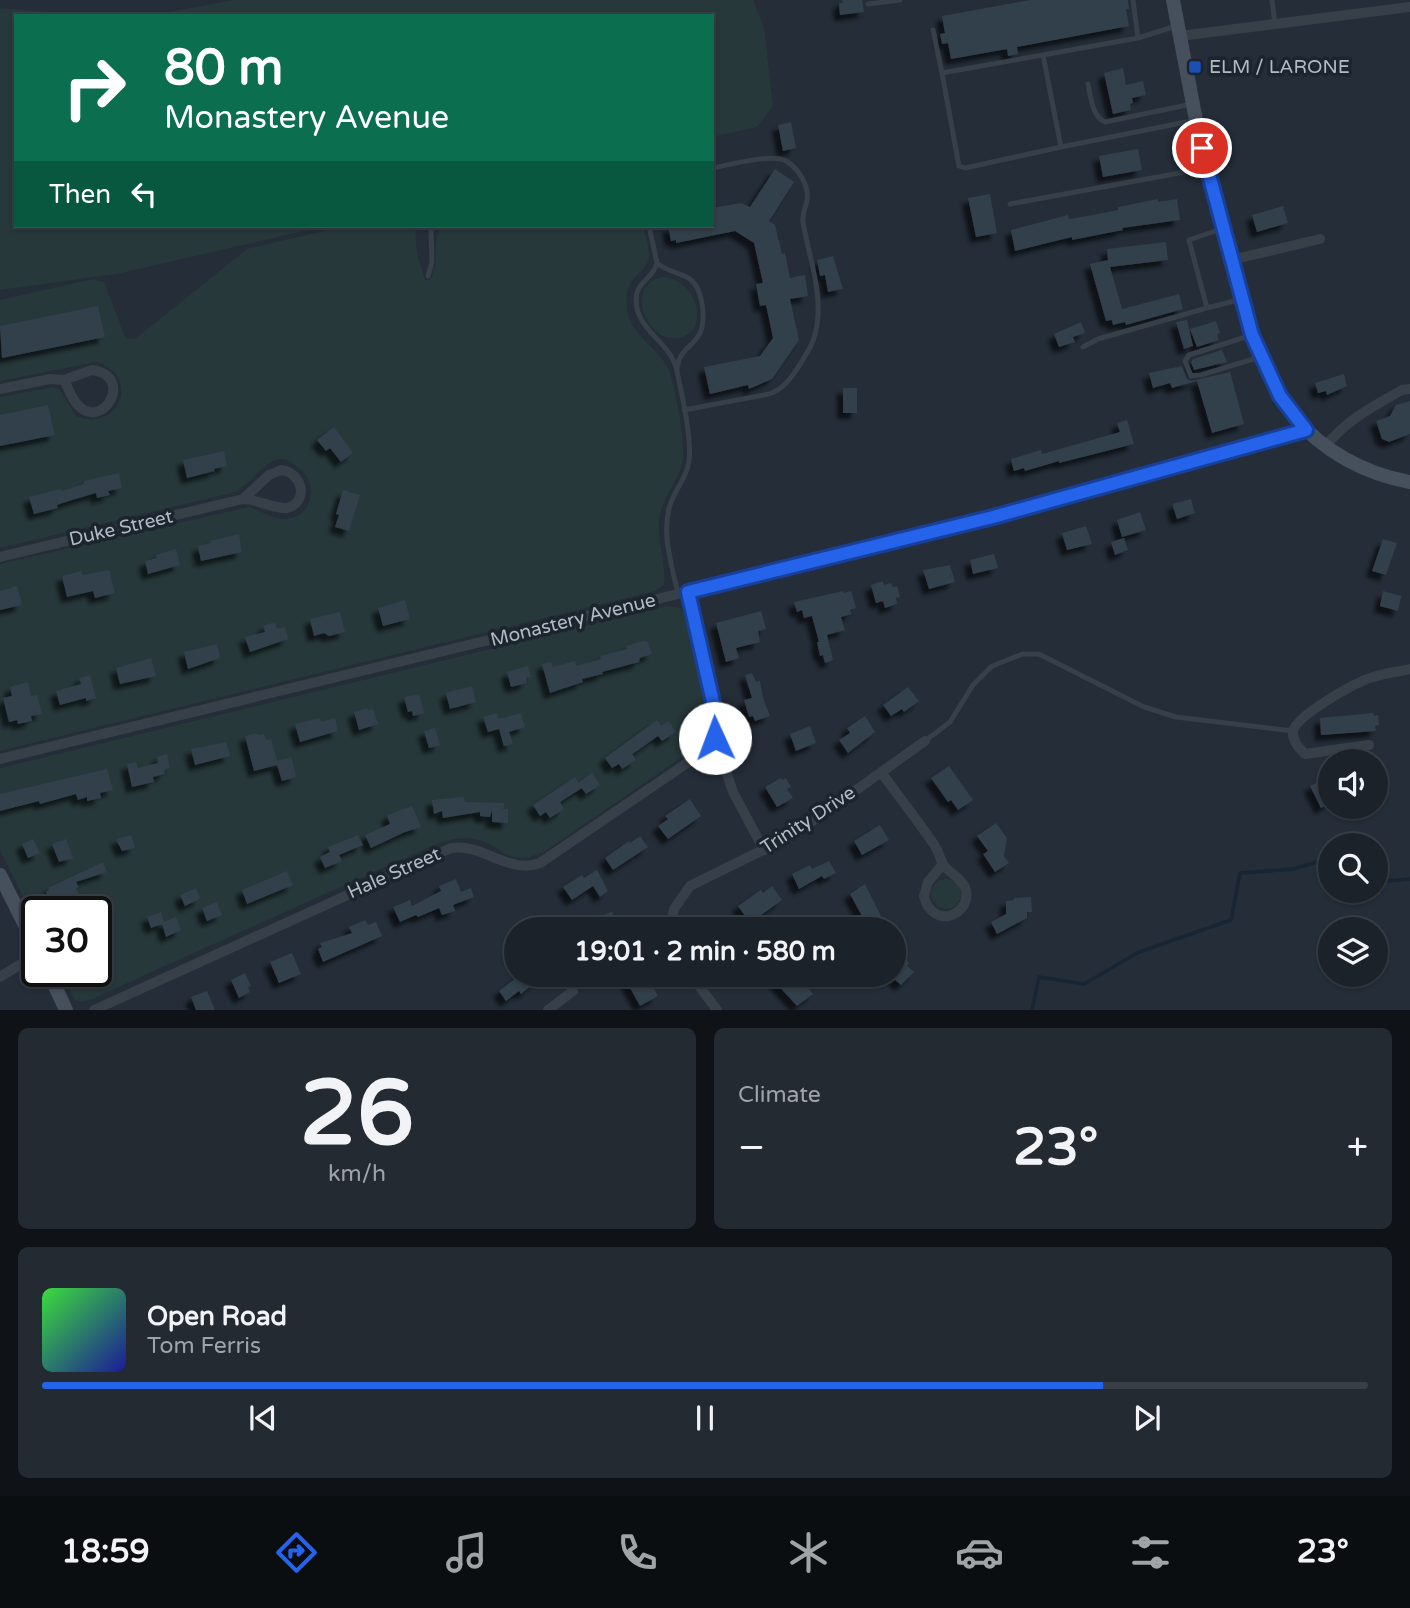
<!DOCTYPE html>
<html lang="en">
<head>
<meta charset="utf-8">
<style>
	body { margin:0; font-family:"Varela Round",sans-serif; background:#242a32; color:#f1f3f6; height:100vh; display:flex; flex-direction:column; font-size:26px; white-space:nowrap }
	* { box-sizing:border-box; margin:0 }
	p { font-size:23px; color:#a0a4a8 }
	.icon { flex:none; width:38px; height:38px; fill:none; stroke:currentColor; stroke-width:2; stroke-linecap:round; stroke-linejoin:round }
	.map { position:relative; height:1010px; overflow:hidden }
	.details { display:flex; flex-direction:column; gap:18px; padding:18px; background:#0f1317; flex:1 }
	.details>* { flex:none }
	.banner { position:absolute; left:14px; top:14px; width:700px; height:214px; border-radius:0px; box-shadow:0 2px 5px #0004,0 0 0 2px #393f47; background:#0b6e4f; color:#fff; overflow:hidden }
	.buttons { position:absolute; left:1318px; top:749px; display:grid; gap:14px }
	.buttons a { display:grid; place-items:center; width:70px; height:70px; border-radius:50%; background:#1b222a; box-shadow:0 2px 5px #0004,0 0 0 2px #393f47; font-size:35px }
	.speed { position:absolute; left:21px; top:896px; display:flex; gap:14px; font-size:35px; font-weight:700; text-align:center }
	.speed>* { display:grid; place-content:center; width:91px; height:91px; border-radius:50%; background:#1b222a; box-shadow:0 2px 5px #0004,0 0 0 2px #393f47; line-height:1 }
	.speed .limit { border:4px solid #111; border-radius:10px; background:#fff; color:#111 }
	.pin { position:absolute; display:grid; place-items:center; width:60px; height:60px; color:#fff; margin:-30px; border:4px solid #fff; border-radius:50%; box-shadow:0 2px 7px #0007 }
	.me { position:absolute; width:77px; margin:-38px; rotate:358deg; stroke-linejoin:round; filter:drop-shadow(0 0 5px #0008) }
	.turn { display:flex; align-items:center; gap:24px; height:147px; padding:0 35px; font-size:32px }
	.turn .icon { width:91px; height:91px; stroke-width:2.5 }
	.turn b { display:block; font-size:49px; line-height:60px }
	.then { display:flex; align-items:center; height:66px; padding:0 35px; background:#0003; gap:14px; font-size:26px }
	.big { font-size:52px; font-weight:700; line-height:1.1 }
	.details .widget { flex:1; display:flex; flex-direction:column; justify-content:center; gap:10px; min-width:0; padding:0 24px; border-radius:10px; background:#242a32 }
	.details .dial { align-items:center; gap:0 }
	.dial b { font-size:91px; line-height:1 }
	.song { display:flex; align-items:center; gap:21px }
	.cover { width:84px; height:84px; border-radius:10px; background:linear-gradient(135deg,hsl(120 70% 55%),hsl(240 70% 35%)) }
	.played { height:7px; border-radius:4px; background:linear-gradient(90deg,#2563eb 80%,#393f47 80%) }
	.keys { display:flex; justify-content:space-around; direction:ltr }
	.heat { display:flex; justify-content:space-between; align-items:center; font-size:38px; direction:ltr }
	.details .tiles { flex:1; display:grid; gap:18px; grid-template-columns:1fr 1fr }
	.widget:last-child { grid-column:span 2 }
	.trip { position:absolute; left:504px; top:917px; width:402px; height:70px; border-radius:35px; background:#1b222a; box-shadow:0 2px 5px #0004,0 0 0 2px #393f47; font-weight:700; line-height:70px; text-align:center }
	.dock { display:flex; height:112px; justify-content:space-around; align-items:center; background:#0b0e11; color:#a0a4a8 }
	.dock .icon { width:49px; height:49px }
	.dock .on { color:#2563eb }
	.dock b { font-size:32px; color:#f1f3f6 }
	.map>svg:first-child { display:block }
</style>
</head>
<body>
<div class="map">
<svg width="1410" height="1010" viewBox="0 0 1410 1010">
	<defs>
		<filter id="shadow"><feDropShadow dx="-6" dy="6" stdDeviation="2" flood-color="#0009"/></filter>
	</defs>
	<rect width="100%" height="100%" fill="#242d38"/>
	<!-- green -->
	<path fill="#26383a" d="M234,0H753L764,27L773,106L757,127L712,137V16H147Z
		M0,8L96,16H16V226H326L117,274L0,290Z
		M344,226H415L417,253L425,280H430C441,262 431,241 442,227L643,226C645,235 650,247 649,257C646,276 623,274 627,309C631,338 662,348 670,374C676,393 688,450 681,468C674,487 661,500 659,522C658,543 666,564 664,585L655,591L0,751V564L248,507C260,509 270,519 284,519C312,519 320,485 299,468C293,463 288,459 280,459C263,461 251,484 236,492L0,548V397L54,387L60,390L76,416C120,433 141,376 97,362L0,381V300L93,279L104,282L126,339L136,338L247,249Z
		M662,277C696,278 711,328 682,337C648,348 622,285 662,277Z
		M668,606L681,608L684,613L708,715C712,736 697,746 682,757L547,850C508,870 508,847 474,839C461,837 448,840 436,844L92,999L81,1002L75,1000L60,971H96V912H37V924L0,850V768Z
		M931 894a15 15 0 1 1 30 0a15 15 0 1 1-30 0Z"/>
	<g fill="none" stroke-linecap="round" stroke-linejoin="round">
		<!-- stream -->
		<path stroke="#182535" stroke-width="3.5" d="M1376,882L1410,879
			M1032,1010L1039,977L1084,984L1139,952L1231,920L1240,873L1294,869L1330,858"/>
	</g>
	<!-- building -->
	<path fill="#333f4c" filter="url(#shadow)" d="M842,0H862L864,12L840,15L839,3H843Z
		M1030,0H1128L1129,9H1126L1129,26L1017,47L1018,54L1008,56L1007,49L951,59L948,43L942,44L940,34L945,33L942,16Z
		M1123,68L1126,85L1143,81L1146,95L1132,98L1133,103L1130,104L1131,110L1113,114L1104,73Z
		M791,122L796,148L783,151L778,125Z
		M1138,149L1142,170L1103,177L1099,156Z
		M775,169L794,182L769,221L775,225L782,254L785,253L790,278L805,275L808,296L790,299L799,340L772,379L749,389L748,385L710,394L704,367L760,356L773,338L766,305L760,306L756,284L763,283L754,243L735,231L676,243V240L671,241L668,226H712V208L741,203L750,207Z
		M990,194L997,233L976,237L968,198Z
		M1158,199V202L1177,199L1180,220L1122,228L1123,230L1072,240V237L1015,251L1011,230L1068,215L1069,219L1087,216L1118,210V207Z
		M1283,206L1288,223L1257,232L1252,215Z
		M1166,242L1168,260L1110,267L1122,309L1179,294L1183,309L1126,325L1125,322L1113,325L1112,320L1106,321L1090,264L1108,260L1107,249Z
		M833,256L843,289L828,292L825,275L820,276L817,260Z
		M98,306L105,337L2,358L0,326Z
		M1187,320L1193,346L1184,349L1176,322Z
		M1216,321L1220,333L1217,334L1219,340L1197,347L1190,329Z
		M1081,322L1085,333L1073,337L1075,342L1059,347L1054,334Z
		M1222,350L1227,362L1194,370L1191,362L1193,359Z
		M1182,366L1187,379L1191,381L1230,372L1244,424L1212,433L1197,381L1172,388L1170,383L1153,388L1149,373Z
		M1344,374L1347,386L1327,395L1326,391L1318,393L1315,383Z
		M843,388H857V413H843Z
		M1410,401V434L1389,442L1382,439L1376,421L1390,416L1396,405Z
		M48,405L55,435L0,446V415Z
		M1127,420L1134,444L1059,463V461L1025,471L1024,468L1014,471L1011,459L1041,450L1042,454L1120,432L1117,423Z
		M334,427L353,453L341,462L330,448L326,451L317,440Z
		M224,451L227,466L214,469L215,471L187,478L183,460Z
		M119,473L122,488L108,491L110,495L97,498L96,493L72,500L57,505L58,508L34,514L29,497L61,489L62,491L84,484V481Z
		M343,490L360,495L349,531L335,527L339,515L336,514Z
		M1191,499L1195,513L1177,519L1172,504Z
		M1140,512L1146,530L1122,537L1117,520Z
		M1086,526L1092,544L1067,550L1062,533Z
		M239,534L242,552L201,561L198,546L211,543L210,541Z
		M1124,538L1128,550L1115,555L1111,542Z
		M1383,539L1397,543L1386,575L1372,571Z
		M176,549L180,565L148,574L145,561L157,558L156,555Z
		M994,554L998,568L973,574L970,560Z
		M950,565L955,582L929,589L923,570Z
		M109,570L115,593L95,598L93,591L67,597L62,576L81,571L82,575Z
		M883,581L884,585L891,583L893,587L897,586L900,597L896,598L897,604L885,608L883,601L876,603L871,585Z
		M17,586L22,605L0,610V591Z
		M843,591L844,593L851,591L856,608L850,610L852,614L841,617L845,630L827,635L833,660L825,663L823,655L820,656L817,642H819L812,616L804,618L802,610L797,612L794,602Z
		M1383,591L1401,596L1398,611L1380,606Z
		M405,600L410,619L383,626L378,608Z
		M761,611L766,629L758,631L760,642L736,648L739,658L726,662L716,623Z
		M340,612L345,632L329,636L324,633L314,636L310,619Z
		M275,622L277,629L285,627L288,639L250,652L245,637L265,632L263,626Z
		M644,641L648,642L652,654L640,658L639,662L602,672L603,674L582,679L583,682L550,693L542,664L551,662L553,667L575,661L576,666L601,659L600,656L627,649L626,646Z
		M217,644L220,658L188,669L184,652Z
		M151,658L156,676L120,684L116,668Z
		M528,666L531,677L526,678L527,683L511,687L507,672Z
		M752,673L756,682L760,681L763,698L770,716L755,721L753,716L749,717L744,700L752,698L745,675Z
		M90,675L96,698L86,701V698L60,705L56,691L81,684L79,678Z
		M28,682L31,696L37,695L42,714L31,716L32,721L18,724L17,720L9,722L3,698L12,696L10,687Z
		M472,686L476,702L450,709L446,693Z
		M908,687L919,701L904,712L902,709L891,716L883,705Z
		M419,694L424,713L413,716L412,711L408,712L404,697Z
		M367,708L368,710L373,709L378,724L359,730L354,712Z
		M497,713L499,719L521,713L525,727L509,732L513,744L504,746L499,729L488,732L483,717Z
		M1373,713L1374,716L1378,715L1379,725L1375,726L1376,731L1321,735L1320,718Z
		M865,716L875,732L848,753L839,740L850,733L847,728Z
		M320,718L321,722L335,718L338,731L300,742L295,724Z
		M657,720L661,726L668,721L676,732L662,741L658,736L637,751L632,754L636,760L622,769L619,764L612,768L605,758Z
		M810,726L816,743L796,751L790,734Z
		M435,728L440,745L429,748L424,731Z
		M257,733L258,735L264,734L266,740L271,739L277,761L291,757L296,777L282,781L277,765L254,771L245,736Z
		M226,742L230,756L195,765L191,749Z
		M167,754L170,768L164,770L165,774L153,777L154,782L132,787L127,764L136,762L138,768L158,763L157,757Z
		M949,766L973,800L958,810L951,800L948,802L931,778Z
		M107,769L113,790L100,793L101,798L87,801V797L78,800L76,794L40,804L39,801L0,811V794Z
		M592,773L600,785L586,794L578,783Z
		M1330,776V803L1321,808L1310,786Z
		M575,777L582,788L560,802L564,809L550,818L546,812L540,816L533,805Z
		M781,778L782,780L786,778L791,787L787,789L793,798L777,807L765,787Z
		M464,797L465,802L504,803V808L502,809H508V823L492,822V810L490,817L480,816V812L443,818L442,811L434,814L432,800Z
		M690,799L701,816L668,839L658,826L668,819L665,816Z
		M412,806L421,827L405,832L371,848L365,835L390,824L387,815Z
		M996,823L1007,838L1004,856L1009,863L995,872L983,854L988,851L977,836Z
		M880,825L889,840L862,855L854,841Z
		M131,835L135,848L122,851L116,839Z
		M358,835L363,845L339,855L342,861L325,868L320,857L330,852L328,847Z
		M640,836L648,847L613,870L605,858L629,841L630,843Z
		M33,839L40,853L28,858L22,844Z
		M66,839L73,858L59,862L52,844Z
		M829,861L836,873L824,879L822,876L799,889L792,874L810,865L812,869Z
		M103,862L107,872L76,882L79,887L76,888L86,912H72L67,901L53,906L46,892L49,890L48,888Z
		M597,870L608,891L600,897L593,886L572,900L563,887L582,875L584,878Z
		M287,871L293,885L247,904L242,890Z
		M456,879L461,892L471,888L474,897L453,905L455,911L442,915L439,908L418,917L416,915L400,922L393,907L410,900L412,906L441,891L439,886Z
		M865,884L885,924L883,925L886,929H869L850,894Z
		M772,886L782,900L750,923L738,906L761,890L763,893Z
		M196,888L200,899L185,906L180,895Z
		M1031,897L1032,912H1027V918L997,934L991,922L1006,914V901L1014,900V898Z
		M217,902L222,915L207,921L202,908Z
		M161,912L164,922L176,917L181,930L166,937L162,924L151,928L147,917Z
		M612,912L618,929H599L595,918Z
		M365,920L368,925L376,922L382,936L323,962L318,949L322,947L320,943L352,933L349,927Z
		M106,941L111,952L96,958V945Z
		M292,953L301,974L279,983L270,962Z
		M900,954L909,963L907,966L914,972L901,985L894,979V960Z
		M245,973L251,986L248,987L250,992L239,998L231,980Z
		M520,975H533L537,981L521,994L519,991L506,1001L499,991Z
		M623,975H647L658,996L640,1006Z
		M782,975H798L813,994L797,1006L774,981Z
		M207,991L215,1010H196L191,997Z"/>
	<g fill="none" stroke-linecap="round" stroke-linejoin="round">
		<!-- service -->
		<path stroke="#373f49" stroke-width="5" d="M1133,0L1138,38
			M1272,0L1275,24
			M868,4L900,0
			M1176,26L1138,38L1043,55L1061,147L1196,120
			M933,30L942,73L1043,55
			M942,73L959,166L965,168L1061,147
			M1088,84C1091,98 1092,116 1105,122L1192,104
			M1010,204L1207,168
			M649,226L657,263
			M1221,229L1189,240L1207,308L1242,299
			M428,276L432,262L431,231L434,226
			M1252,335L1189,355L1185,361L1191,376L1201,375L1260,357
			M1083,347L1098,339L1207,308
			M677,369C680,347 693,348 700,333C706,319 703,290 691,280C681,272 667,272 657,263C654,278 636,282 636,299C636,332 671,341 677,371C682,395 692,438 689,461C687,478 675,489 670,505C661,534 672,565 678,594
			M684,410L769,394C784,389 791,378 799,366C804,357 811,348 814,338C826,301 809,258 803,222C802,213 805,209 807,201C810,186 798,168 786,161C771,153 729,165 712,168
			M925,741L950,722L973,685L992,666L1023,654H1039L1144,707L1176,717L1293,731"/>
		<!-- minor -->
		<path stroke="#373f49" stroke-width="10" d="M1180,36L1410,7
			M1231,260L1320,239
			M92,370C136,376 102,433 77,404C71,398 68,387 64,380Z
			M0,389L50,379L64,380
			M1326,446C1346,420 1374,406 1402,390L1410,389
			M281,470C302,472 310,502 287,508C278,510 256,499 243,499L269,475Z
			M0,557L243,499
			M715,738L733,792L764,850
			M1369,745L1305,754C1299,748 1292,741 1293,731C1297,715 1356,682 1373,677C1384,673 1398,672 1410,669
			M0,759L958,526L1306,430
			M881,772C899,797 918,821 935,846C939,852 940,860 944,866C951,874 963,879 966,890C968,899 964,908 956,913C941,922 927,911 924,896L928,882L943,864
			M670,929L674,909L690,886L793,835L925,741
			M691,975L717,1010
			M0,977L37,954
			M94,1010L451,848C483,843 509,875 540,863L699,755L715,738L717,721L688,592
			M548,1010L573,991"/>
		<!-- secondary -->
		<path stroke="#464f5c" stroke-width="14" d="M1173,0C1181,40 1188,80 1196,120C1205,166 1219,212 1231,258C1246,313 1257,369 1293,415C1322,451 1365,474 1410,482
			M0,875L37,949
			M48,971L66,1010"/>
	</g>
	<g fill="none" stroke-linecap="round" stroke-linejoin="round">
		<defs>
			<path id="route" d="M715,738L717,729L715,711L688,592L993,517L1306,430L1280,396L1252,335L1202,148"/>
		</defs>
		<!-- route casing -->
		<use href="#route" stroke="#184099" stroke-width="18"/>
		<!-- route -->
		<use href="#route" stroke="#2563eb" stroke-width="12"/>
	</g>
	<!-- markers -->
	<rect fill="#1a4fb4" stroke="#1c242e" stroke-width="2.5" x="1188" y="60" width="14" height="14" rx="3.5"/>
	<g text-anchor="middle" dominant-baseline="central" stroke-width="7" stroke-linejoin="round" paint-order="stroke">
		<!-- poi labels -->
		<g font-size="19" fill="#b2bac5" stroke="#1c242e" text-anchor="start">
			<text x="1209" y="67">ELM / LARONE</text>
		</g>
		<!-- street labels -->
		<g font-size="19" fill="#b2bac5" stroke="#1c242e">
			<text transform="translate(121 528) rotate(-13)">Duke Street</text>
			<text transform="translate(573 620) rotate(-14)">Monastery Avenue</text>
			<text transform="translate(808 820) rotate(-33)">Trinity Drive</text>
			<text transform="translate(394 873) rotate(-24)">Hale Street</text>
		</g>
	</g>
</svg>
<div class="buttons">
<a><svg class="icon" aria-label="sound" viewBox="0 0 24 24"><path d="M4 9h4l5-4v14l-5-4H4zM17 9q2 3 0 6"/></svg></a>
<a><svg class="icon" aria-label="search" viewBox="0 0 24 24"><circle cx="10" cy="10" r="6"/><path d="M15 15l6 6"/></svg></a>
<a><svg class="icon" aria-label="layers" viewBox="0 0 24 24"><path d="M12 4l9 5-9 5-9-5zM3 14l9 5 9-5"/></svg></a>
</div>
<div class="speed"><div class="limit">30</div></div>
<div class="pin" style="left:1202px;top:148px;background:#d93025"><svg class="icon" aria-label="arrive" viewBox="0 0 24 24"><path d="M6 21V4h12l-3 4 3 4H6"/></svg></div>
<svg class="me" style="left:715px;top:738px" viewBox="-20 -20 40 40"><circle r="19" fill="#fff"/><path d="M0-13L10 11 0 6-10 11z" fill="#2563eb"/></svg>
<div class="trip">19:01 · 2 min · 580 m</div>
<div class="banner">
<div class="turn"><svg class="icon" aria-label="right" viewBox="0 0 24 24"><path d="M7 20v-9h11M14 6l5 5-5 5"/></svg><div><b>80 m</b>Monastery Avenue</div></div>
<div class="then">Then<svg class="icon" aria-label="left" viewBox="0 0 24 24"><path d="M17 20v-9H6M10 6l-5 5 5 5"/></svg></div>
</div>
</div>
<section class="details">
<div class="tiles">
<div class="widget dial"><b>26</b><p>km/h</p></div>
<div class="widget"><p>Climate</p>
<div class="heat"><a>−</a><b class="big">23°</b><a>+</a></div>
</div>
<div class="widget">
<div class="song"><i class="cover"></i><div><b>Open Road</b><p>Tom Ferris</p></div></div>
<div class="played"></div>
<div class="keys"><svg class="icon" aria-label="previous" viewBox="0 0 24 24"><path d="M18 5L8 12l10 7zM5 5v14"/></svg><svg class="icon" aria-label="pause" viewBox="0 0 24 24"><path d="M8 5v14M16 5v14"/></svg><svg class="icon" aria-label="next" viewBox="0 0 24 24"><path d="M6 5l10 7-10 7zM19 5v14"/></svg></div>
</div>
</div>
</section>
<nav class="dock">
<b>18:59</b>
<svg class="icon on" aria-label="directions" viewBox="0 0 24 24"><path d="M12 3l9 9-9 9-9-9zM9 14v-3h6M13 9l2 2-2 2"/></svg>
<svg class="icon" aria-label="music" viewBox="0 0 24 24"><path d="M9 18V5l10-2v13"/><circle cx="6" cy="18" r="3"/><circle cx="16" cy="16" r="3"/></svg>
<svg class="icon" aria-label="phone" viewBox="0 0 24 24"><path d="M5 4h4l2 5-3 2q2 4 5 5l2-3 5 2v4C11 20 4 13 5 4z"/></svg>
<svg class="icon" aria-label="climate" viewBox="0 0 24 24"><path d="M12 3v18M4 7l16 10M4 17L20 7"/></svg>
<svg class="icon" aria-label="car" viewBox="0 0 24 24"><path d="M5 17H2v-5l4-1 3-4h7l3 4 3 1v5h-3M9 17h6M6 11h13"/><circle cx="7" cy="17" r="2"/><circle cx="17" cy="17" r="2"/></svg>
<svg class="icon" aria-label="filters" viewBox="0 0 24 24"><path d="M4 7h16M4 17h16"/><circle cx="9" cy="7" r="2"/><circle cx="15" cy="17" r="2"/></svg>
<b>23°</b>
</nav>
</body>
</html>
